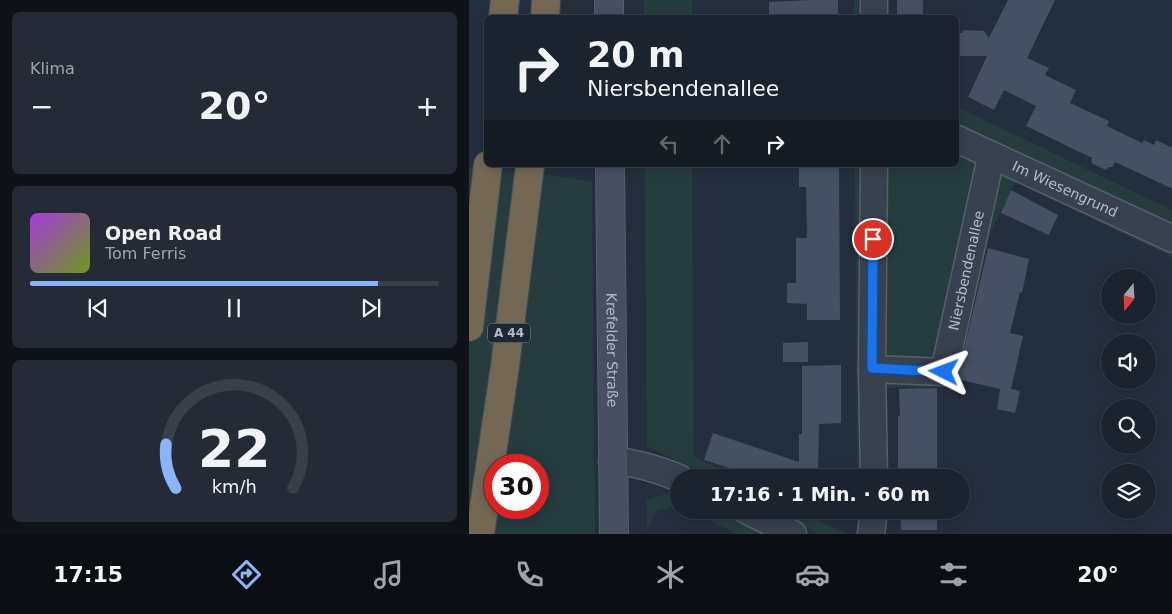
<!DOCTYPE html>
<html lang="de">
<head>
<meta charset="utf-8">
<style>
	body { margin:0; font-family:"DejaVu Sans",sans-serif; background:#242b36; color:#f1f3f6; height:100vh; display:flex; flex-direction:column; font-size:19px; white-space:nowrap }
	* { box-sizing:border-box; margin:0 }
	p { font-size:16px; color:#a0a4aa }
	.icon { flex:none; width:28px; height:28px; fill:none; stroke:currentColor; stroke-width:2; stroke-linecap:round; stroke-linejoin:round }
	.map { position:relative; flex:1; overflow:hidden }
	.side { display:flex; flex-direction:column; gap:12px; padding:12px; background:#0f1319; width:469px }
	.side>* { flex:none }
	.banner { position:absolute; left:15px; top:15px; width:475px; height:152px; border-radius:8px; box-shadow:0 2px 12px #0003,0 0 0 1px #39404a; background:#1b232e; color:#f1f3f6; overflow:hidden }
	.needle { width:32px; rotate:198deg }
	.controls { position:absolute; left:632px; top:269px; display:grid; gap:10px }
	.controls a { display:grid; place-items:center; width:55px; height:55px; border-radius:50%; background:#1b232e; box-shadow:0 2px 12px #0003,0 0 0 1px #39404a; font-size:25px }
	.speed { position:absolute; left:15px; top:454px; display:flex; gap:10px; font-size:25px; font-weight:700; text-align:center }
	.speed>* { display:grid; place-content:center; width:65px; height:65px; border-radius:50%; background:#1b232e; box-shadow:0 2px 12px #0003,0 0 0 1px #39404a; line-height:1 }
	.speed .limit { border:8px solid #d22; background:#fff; color:#111 }
	.pin { position:absolute; display:grid; place-items:center; width:42px; height:42px; color:#fff; margin:-21px; border:2px solid #fff; border-radius:50%; box-shadow:0 1px 5px #0007 }
	.me { position:absolute; width:55px; margin:-28px; rotate:273deg; stroke-linejoin:round; filter:drop-shadow(0 0 4px #0008) }
	.turn { display:flex; align-items:center; gap:18px; height:105px; padding:0 20px; font-size:22px }
	.turn .icon { width:65px; height:65px; stroke-width:2.5 }
	.turn b { display:block; font-size:35px; line-height:42px }
	.lanes { display:flex; align-items:center; height:48px; padding:0 20px; background:#0003; justify-content:center; gap:25px; direction:ltr }
	.lanes .off { opacity:.35 }
	.big { font-size:38px; font-weight:700; line-height:1.1 }
	.side .widget { flex:1; display:flex; flex-direction:column; justify-content:center; gap:8px; min-width:0; padding:0 18px; border-radius:8px; background:#242b36 }
	.side .dial { align-items:center; gap:0 }
	.dial svg { height:130px; overflow:visible; fill:none; stroke:#39404a; stroke-width:7; stroke-linecap:round; text-anchor:middle }
	.dial text { fill:#f1f3f6; stroke:none }
	.song { display:flex; align-items:center; gap:15px }
	.cover { width:60px; height:60px; border-radius:8px; background:linear-gradient(135deg,hsl(280 70% 55%),hsl(80 70% 35%)) }
	.played { height:5px; border-radius:2px; background:linear-gradient(90deg,#8ab4f8 85%,#39404a 85%) }
	.keys { display:flex; justify-content:space-around; direction:ltr }
	.heat { display:flex; justify-content:space-between; align-items:center; font-size:28px; direction:ltr }
	.trip { position:absolute; left:201px; top:469px; width:300px; height:50px; border-radius:25px; background:#1b232e; box-shadow:0 2px 12px #0003,0 0 0 1px #39404a; font-weight:700; line-height:50px; text-align:center }
	.menu { display:flex; height:80px; justify-content:space-around; align-items:center; background:#0b0e12; color:#a0a4aa }
	.menu .icon { width:35px; height:35px }
	.menu .selected { color:#8ab4f8 }
	.menu b { font-size:22px; color:#f1f3f6 }
	main { display:flex; flex:1; min-height:0 }
	.map>svg:first-child { display:block }
</style>
</head>
<body>
<main>
<section class="side">
<div class="widget"><p>Klima</p>
<div class="heat"><a>−</a><b class="big">20°</b><a>+</a></div>
</div>
<div class="widget">
<div class="song"><i class="cover"></i><div><b>Open Road</b><p>Tom Ferris</p></div></div>
<div class="played"></div>
<div class="keys"><svg class="icon" aria-label="previous" viewBox="0 0 24 24"><path d="M18 5L8 12l10 7zM5 5v14"/></svg><svg class="icon" aria-label="pause" viewBox="0 0 24 24"><path d="M8 5v14M16 5v14"/></svg><svg class="icon" aria-label="next" viewBox="0 0 24 24"><path d="M6 5l10 7-10 7zM19 5v14"/></svg></div>
</div>
<div class="widget dial"><svg viewBox="0 0 100 80">
<path d="M14 69A42 42 0 1 1 86 69"/>
<path d="M14 69A42 42 0 0 1 8 42" stroke="#8ab4f8"/>
<text x="50" y="56" font-size="32" font-weight="700">22</text>
<text x="50" y="72" font-size="11">km/h</text>
</svg></div>
</section>
<div class="map">
<svg width="704" height="534" viewBox="0 0 704 534">
	<rect width="100%" height="100%" fill="#242f3e"/>
	<!-- green -->
	<path fill="#263c3f" fill-rule="evenodd" d="M175,0H223V17H175Z
		M385,0H392V17H385Z
		M488,107L703,210V233L488,131Z
		M488,147L502,154L509,164L467,359H412L411,165H488Z
		M176,165H223L225,456L265,477H240L178,446Z
		M386,165H393L395,478L388,477Z
		M0,168L89,176L123,182L126,534H0ZM26,465H69V508H26Z
		M535,170L703,250V257L546,182L522,232L485,387L414,388L412,379L478,380L529,174Z
		M202,492L210,493V505L187,511L178,532V500Z
		M220,510H250L297,534H268Z
		M303,510H329L376,534H350Z"/>
	<!-- building -->
	<path fill="#455162" d="M342,0H369V18H300V2Z
		M428,0H454V18H428Z
		M539,0H586L558,58L580,68L576,75L607,90L601,103L640,121L638,126L673,143L675,140L685,145L687,140L704,148V189L646,162L643,167H640L637,170L622,163L623,158L557,126L567,106L535,90L525,110L499,97L518,56H488V33H493L495,30L515,31L520,38Z
		M330,165H370L371,320H338V304L318,303V283H327V238H338L337,187H330Z
		M542,190L589,215L580,235L532,213Z
		M519,248L560,259L553,293L551,292L541,333L554,336L542,389L551,391L546,413L528,409L531,389L488,379Z
		M339,342V362H314V343Z
		M372,365V423L350,424L349,468L367,474L366,478H275L276,473L235,460L244,433L330,462V434H333V366Z
		M468,388V478H429V416H431L430,389Z
		M431,510H468V530H432Z"/>
	<g fill="none" stroke-linecap="round" stroke-linejoin="round">
		<defs>
			<g id="street">
				<path d="M405,0V18"/>
				<path id="s1" d="M488,139L704,239"/>
				<path d="M405,165L403,369L405,478"/>
				<path id="s2" d="M403,369L475,372L522,157"/>
				<path d="M143,461C167,462 188,469 210,478"/>
				<path d="M277,510L324,534"/>
				<path d="M402,534L405,510"/>
			</g>
			<g id="secondary">
				<path d="M140,0V18"/>
				<path id="s3" d="M141,165L145,534"/>
			</g>
			<path id="highway" d="M34,18L36,0
				M76,18L77,0
				M0,327L19,165
				M11,534L36,366L61,165"/>
		</defs>
		<!-- street casing -->
		<use href="#street" stroke="#565f6c" stroke-width="29"/>
		<!-- secondary casing -->
		<use href="#secondary" stroke="#565f6c" stroke-width="30"/>
		<!-- highway casing -->
		<use href="#highway" stroke="#434c59" stroke-width="30"/>
		<!-- street -->
		<use href="#street" stroke="#38414e" stroke-width="26"/>
		<!-- secondary -->
		<use href="#secondary" stroke="#465061" stroke-width="28"/>
		<!-- highway -->
		<use href="#highway" stroke="#746855" stroke-width="28"/>
	</g>
	<g fill="none" stroke-linecap="round" stroke-linejoin="round">
		<defs>
			<path id="route" d="M404,239L403,368L475,372"/>
		</defs>
		<!-- route casing -->
		<use href="#route" stroke="#114b97" stroke-width="12"/>
		<!-- route -->
		<use href="#route" stroke="#1a73e8" stroke-width="9"/>
	</g>
	<g text-anchor="middle" dominant-baseline="central" stroke-width="4" stroke-linejoin="round" paint-order="stroke">
		<!-- shield labels -->
		<rect fill="#1d2633" stroke="#878f9c" stroke-width="1" x="19" y="323.5" width="42" height="19" rx="4"/>
		<g font-size="12" font-weight="bold" fill="#b4bcc9">
			<text x="40" y="333">A 44</text>
		</g>
		<!-- street labels -->
		<g font-size="14" fill="#b4bcc9" stroke="#1d2633">
			<text stroke="none"><textPath href="#s1" startOffset="119">Im Wiesengrund</textPath></text>
			<text stroke="none"><textPath href="#s2" startOffset="176">Niersbendenallee</textPath></text>
			<text stroke="none"><textPath href="#s3" startOffset="185">Krefelder Straße</textPath></text>
		</g>
	</g>
</svg>
<div class="controls">
<a><svg class="needle" viewBox="-14 -14 28 28"><path d="M0-13l5 13h-10z" fill="#e53935"/><path d="M0 13l5-13h-10z" fill="#a0a4aa"/></svg></a>
<a><svg class="icon" aria-label="sound" viewBox="0 0 24 24"><path d="M4 9h4l5-4v14l-5-4H4zM17 9q2 3 0 6"/></svg></a>
<a><svg class="icon" aria-label="search" viewBox="0 0 24 24"><circle cx="10" cy="10" r="6"/><path d="M15 15l6 6"/></svg></a>
<a><svg class="icon" aria-label="layers" viewBox="0 0 24 24"><path d="M12 4l9 5-9 5-9-5zM3 14l9 5 9-5"/></svg></a>
</div>
<div class="speed"><div class="limit">30</div></div>
<div class="pin" style="left:404px;top:239px;background:#d93025"><svg class="icon" aria-label="arrive" viewBox="0 0 24 24"><path d="M6 21V4h12l-3 4 3 4H6"/></svg></div>
<svg class="me" style="left:475px;top:372px" viewBox="-20 -20 40 40"><path d="M0-17L14 15 0 8-14 15z" fill="#1a73e8" stroke="#fff" stroke-width="4"/></svg>
<div class="trip">17:16 · 1 Min. · 60 m</div>
<div class="banner">
<div class="turn"><svg class="icon" aria-label="right" viewBox="0 0 24 24"><path d="M7 20v-9h11M14 6l5 5-5 5"/></svg><div><b>20 m</b>Niersbendenallee</div></div>
<div class="lanes"><svg class="icon off" aria-label="left" viewBox="0 0 24 24"><path d="M17 20v-9H6M10 6l-5 5 5 5"/></svg><svg class="icon off" aria-label="ahead" viewBox="0 0 24 24"><path d="M12 20V5M6 11l6-6 6 6"/></svg><svg class="icon" aria-label="right" viewBox="0 0 24 24"><path d="M7 20v-9h11M14 6l5 5-5 5"/></svg></div>
</div>
</div>
</main>
<nav class="menu">
<b>17:15</b>
<svg class="icon selected" aria-label="directions" viewBox="0 0 24 24"><path d="M12 3l9 9-9 9-9-9zM9 14v-3h6M13 9l2 2-2 2"/></svg>
<svg class="icon" aria-label="music" viewBox="0 0 24 24"><path d="M9 18V5l10-2v13"/><circle cx="6" cy="18" r="3"/><circle cx="16" cy="16" r="3"/></svg>
<svg class="icon" aria-label="phone" viewBox="0 0 24 24"><path d="M5 4h4l2 5-3 2q2 4 5 5l2-3 5 2v4C11 20 4 13 5 4z"/></svg>
<svg class="icon" aria-label="climate" viewBox="0 0 24 24"><path d="M12 3v18M4 7l16 10M4 17L20 7"/></svg>
<svg class="icon" aria-label="car" viewBox="0 0 24 24"><path d="M5 17H2v-5l4-1 3-4h7l3 4 3 1v5h-3M9 17h6M6 11h13"/><circle cx="7" cy="17" r="2"/><circle cx="17" cy="17" r="2"/></svg>
<svg class="icon" aria-label="filters" viewBox="0 0 24 24"><path d="M4 7h16M4 17h16"/><circle cx="9" cy="7" r="2"/><circle cx="15" cy="17" r="2"/></svg>
<b>20°</b>
</nav>
</body>
</html>
